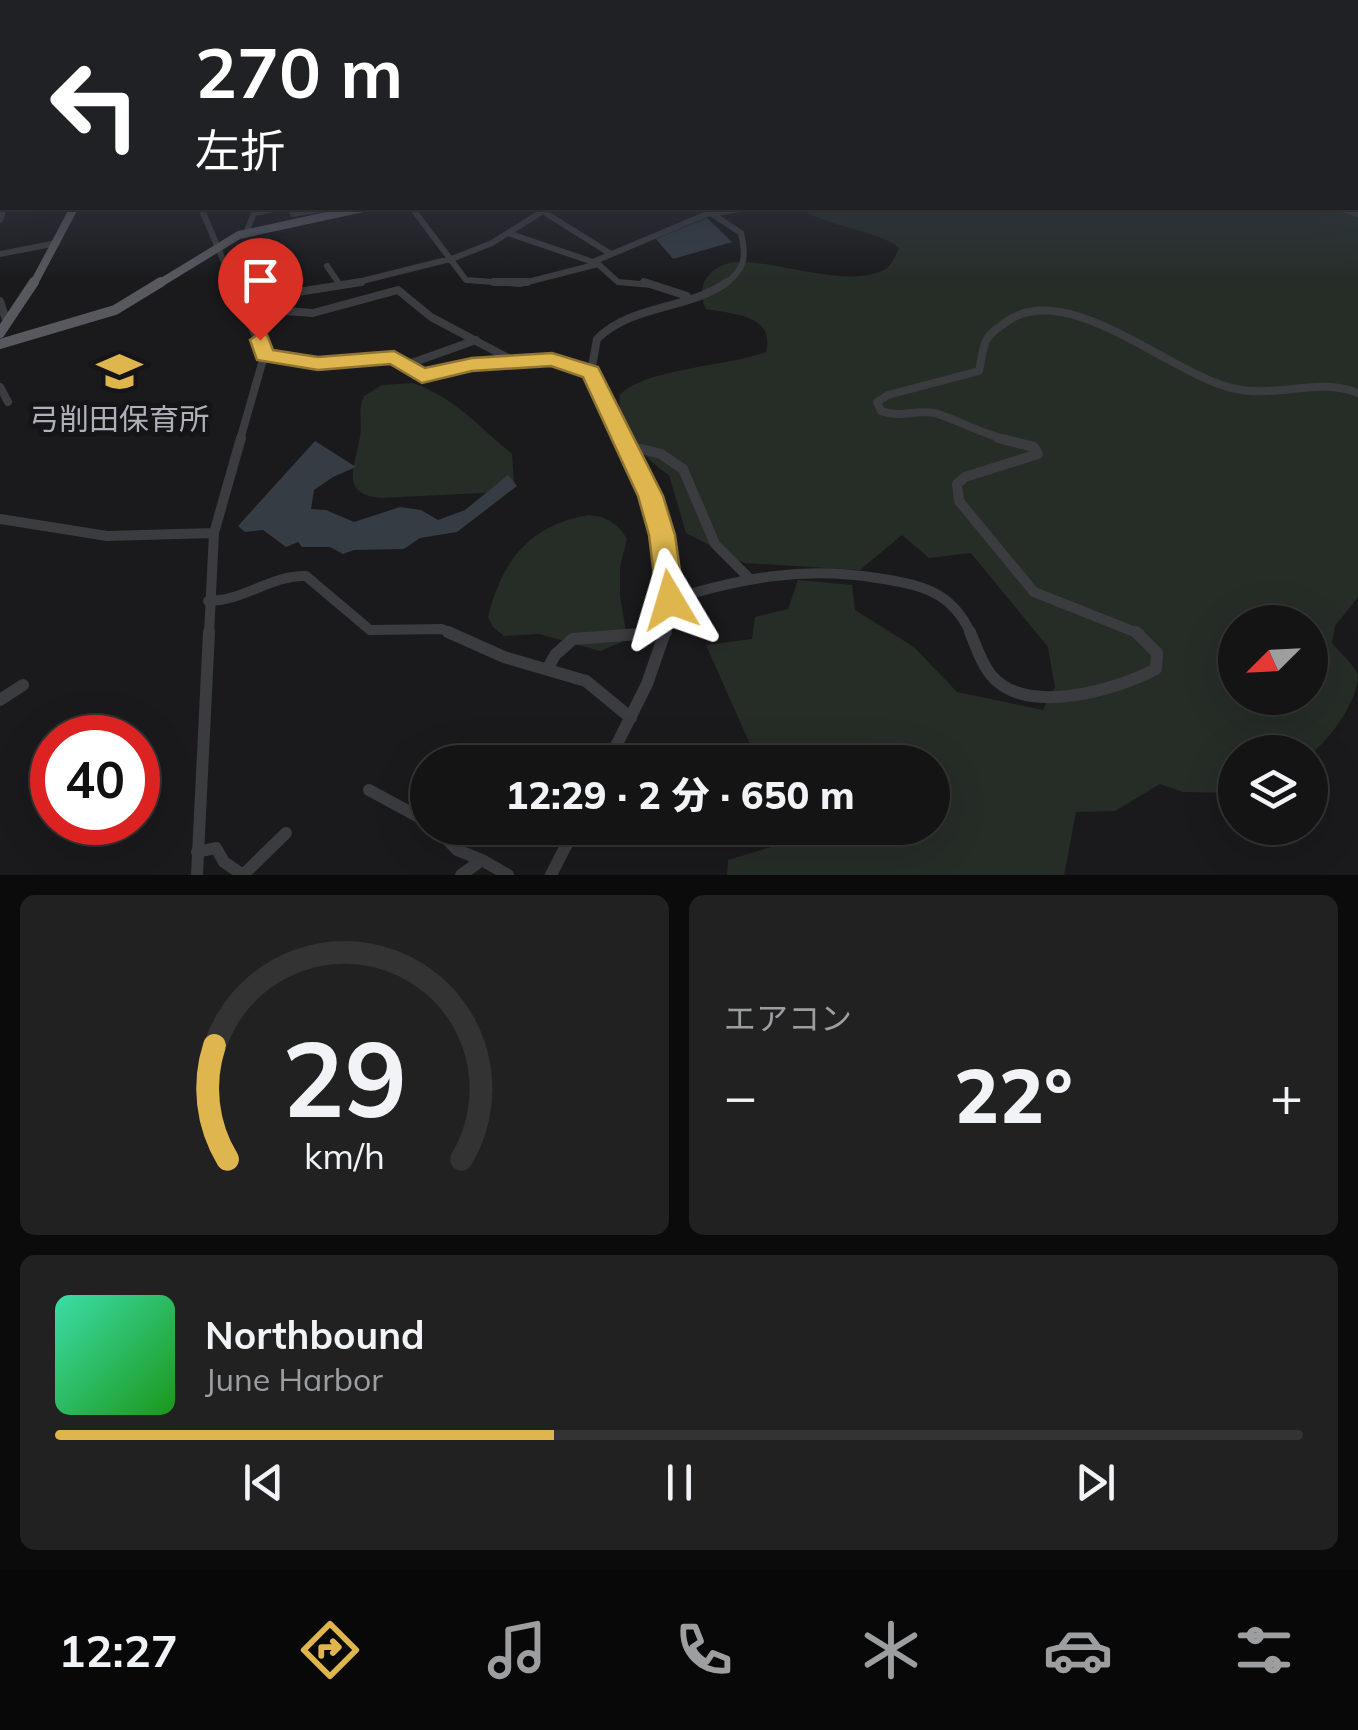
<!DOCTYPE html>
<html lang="ja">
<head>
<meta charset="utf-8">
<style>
	body { margin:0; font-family:Mulish,"Noto Sans JP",sans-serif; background:#212122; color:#f1f3f6; height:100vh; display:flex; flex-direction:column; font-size:38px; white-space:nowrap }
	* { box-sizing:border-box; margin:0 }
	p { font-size:32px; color:#9d9ea0 }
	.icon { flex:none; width:55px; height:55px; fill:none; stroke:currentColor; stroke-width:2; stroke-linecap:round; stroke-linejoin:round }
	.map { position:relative; height:875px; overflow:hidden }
	.drawer { display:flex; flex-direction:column; gap:20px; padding:20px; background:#0b0b0c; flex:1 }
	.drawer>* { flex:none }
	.guide { position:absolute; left:0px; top:0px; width:1360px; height:210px; box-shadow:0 10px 40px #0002,0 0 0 2px #333334; background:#202124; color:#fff; overflow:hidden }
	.needle { width:65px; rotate:246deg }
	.buttons { position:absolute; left:1218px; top:605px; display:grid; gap:20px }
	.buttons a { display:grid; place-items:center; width:110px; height:110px; border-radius:50%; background:#141415; box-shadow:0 10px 40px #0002,0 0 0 2px #333334; font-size:50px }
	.speed { position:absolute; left:30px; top:715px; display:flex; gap:20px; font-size:50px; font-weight:700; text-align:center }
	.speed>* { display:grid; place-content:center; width:130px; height:130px; border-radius:50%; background:#141415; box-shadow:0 10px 40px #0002,0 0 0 2px #333334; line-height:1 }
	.speed .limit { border:15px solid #d22; background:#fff; color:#111 }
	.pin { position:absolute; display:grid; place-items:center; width:85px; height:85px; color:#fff; margin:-102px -42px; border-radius:50% 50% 50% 0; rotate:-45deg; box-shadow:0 0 10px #0007 }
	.pin .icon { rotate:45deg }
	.me { position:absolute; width:110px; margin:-55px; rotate:353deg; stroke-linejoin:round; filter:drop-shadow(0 0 8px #0008) }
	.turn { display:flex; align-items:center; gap:35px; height:210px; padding:0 30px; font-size:45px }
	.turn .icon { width:130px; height:130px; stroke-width:2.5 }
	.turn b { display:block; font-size:70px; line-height:85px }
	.big { font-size:75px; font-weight:800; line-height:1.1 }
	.drawer .card { flex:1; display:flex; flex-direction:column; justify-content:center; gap:15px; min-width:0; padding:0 35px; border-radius:15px; background:#212122 }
	.drawer .dial { align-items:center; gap:0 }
	.dial svg { height:260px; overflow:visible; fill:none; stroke:#333334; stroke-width:7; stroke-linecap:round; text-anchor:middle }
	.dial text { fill:#f1f3f6; stroke:none }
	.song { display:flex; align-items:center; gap:30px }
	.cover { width:120px; height:120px; border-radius:15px; background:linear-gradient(135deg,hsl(160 70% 55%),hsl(120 70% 35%)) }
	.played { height:10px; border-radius:5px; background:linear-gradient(90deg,#dfb64e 40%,#333334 40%) }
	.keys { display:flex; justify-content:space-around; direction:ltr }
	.heat { display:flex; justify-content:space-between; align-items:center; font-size:55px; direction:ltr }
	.drawer .tiles { flex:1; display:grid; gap:20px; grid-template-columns:1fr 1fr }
	.card:last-child { grid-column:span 2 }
	.trip { position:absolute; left:410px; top:745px; width:540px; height:100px; border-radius:50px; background:#141415; box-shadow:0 10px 40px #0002,0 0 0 2px #333334; font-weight:800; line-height:100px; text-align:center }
	.menu { display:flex; height:160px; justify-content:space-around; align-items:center; background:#080808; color:#9d9ea0 }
	.menu .icon { width:70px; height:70px }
	.menu .selected { color:#dfb64e }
	.menu b { font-size:45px; color:#f1f3f6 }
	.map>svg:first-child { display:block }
</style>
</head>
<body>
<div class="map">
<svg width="1358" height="875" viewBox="0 0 1358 875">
	<rect width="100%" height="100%" fill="#1a1a1c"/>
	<!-- green -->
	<path fill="#262d27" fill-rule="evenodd" d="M1358,158V597L1335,626L1332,643C1339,652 1354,664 1358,675C1358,702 1329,740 1310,755L1235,752V793L1183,792L1160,784L1115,811L1076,812L1064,875H727L728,860L791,841L786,828H932V762H758L706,645L752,639L755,617L788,609L798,580L852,585L855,610L914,647L957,692L1043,710L1055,687L1048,647L971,553L929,558L902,535L860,570L744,563L686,533L669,475C645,460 615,425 620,394C649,368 724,367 766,352C776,315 733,314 706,309C693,285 712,263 738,262C777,260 851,291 887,268C893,263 896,254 899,248C885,233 823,225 799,208H1358ZM1235,622H1310V698H1235Z
		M413,383C454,397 479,427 512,454L514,484L501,492L381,498C338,494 356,465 360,436C363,422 357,410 364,396L382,385Z
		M589,515C607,517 618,523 627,539L620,566V595L626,632L622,642L600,651L539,634L504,636L493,627L488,617C502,561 529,525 589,515Z"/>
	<!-- water -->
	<path fill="#353c44" d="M707,218L732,242L673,259L656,239Z
		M315,441L356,467L333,477L314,490L311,509L326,510L354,522L400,507L421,510L438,520L465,510L508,475L517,486L457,532L420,538L404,549L354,550L343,554L330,547H302L298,542L286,547L263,530L245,532L238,526Z"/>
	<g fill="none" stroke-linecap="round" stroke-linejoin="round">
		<!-- minor-far3 -->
		<path stroke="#3b3c40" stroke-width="6" d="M0,164L1,158
			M0,173L2,191
			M201,208L234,285
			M291,208L293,214L328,208
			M412,208L466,280L520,284L598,264L595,261L712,212
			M703,208L741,233C747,258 745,269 724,285
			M1339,208L1358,214
			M715,213L747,208
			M547,214L611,254
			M0,220L4,208
			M246,233L254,213L279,208
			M508,233L593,262
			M0,254L57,243
			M598,264L618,282L652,285
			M327,266L340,285
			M346,285L454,258L492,243L548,208"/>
		<!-- minor-far2 -->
		<path stroke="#3b3c40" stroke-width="8" d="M233,282L264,356L240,440
			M494,282H527
			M644,282L687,296L688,300
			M0,301L7,323
			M241,301L361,282
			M245,308L313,313L398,290L431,317L512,360
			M264,356L318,363L394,357L422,376L472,364L552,359L591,372
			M406,365L476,340
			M0,387L8,402
			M625,440L591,372L597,339C632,304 688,310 727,282
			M1008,440C983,434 962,422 938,414C919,408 901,419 881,411L877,402L888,395L979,371C981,362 982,350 986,341C990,332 1001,326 1009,320C1071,280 1172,376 1236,389C1277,398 1320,377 1358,393"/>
		<!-- minor-far1 -->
		<path stroke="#3b3c40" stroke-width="10" d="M623,438C654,502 676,562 665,634
			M998,438L1034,447L1038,454L965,477L957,484L959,501L1034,592L1140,634
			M625,445L661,454L683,469L715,544L747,576
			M0,519L107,536L214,533
			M670,600C741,578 803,566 877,578C921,585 952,591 971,634
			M208,601C244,601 271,575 306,576L370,630L442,629L454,634
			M209,634L214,533L241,438
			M634,634L666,632"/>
		<!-- minor -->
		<path stroke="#3b3c40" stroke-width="12" d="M448,632L504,657L586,681L631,718
			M970,632C976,646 981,663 991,675C1025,717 1116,690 1156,669L1157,653L1136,632
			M548,668L555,655L573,639L666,632
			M0,700L23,685
			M608,762L647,684L665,632
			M369,790L428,822
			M449,828L444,836L457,850L482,860
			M197,852L216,848L224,862L243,875
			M197,875L209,632
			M243,875L286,833
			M461,875L482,860L508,875
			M551,875L575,828"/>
		<!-- major-far1 -->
		<path stroke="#58595f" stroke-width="8" d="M33,285L74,208
			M157,285L239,235L363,208"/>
		<!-- major -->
		<path stroke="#58595f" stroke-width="10" d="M0,333L34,282
			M0,344L115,310L161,282"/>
	</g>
	<!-- sky -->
	<linearGradient id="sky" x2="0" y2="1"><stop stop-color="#0e0e0f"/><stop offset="0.56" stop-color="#383e4b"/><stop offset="1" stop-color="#383e4b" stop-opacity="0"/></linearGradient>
	<rect width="1358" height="281" fill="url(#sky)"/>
	<!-- route -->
	<path fill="#dfb64e" stroke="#917633" stroke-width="2.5" d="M260,333L267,335L273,350L318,357L394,351L425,368L472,358L552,353L598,367L663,496L675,535L684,600L680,608L670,612L661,608L657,600L649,535L638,496L583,377L551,366L472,371L422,383L390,364L318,370L257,360L250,340Z"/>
	<!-- icons -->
	<defs>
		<symbol id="school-bare" viewBox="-9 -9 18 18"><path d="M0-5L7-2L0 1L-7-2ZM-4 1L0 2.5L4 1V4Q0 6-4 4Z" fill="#dfb64e" stroke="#151517" stroke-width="2.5" paint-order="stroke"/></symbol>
	</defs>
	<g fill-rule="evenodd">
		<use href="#school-bare" x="88" y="340" width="63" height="63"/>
	</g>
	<g text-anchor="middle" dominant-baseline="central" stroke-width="10" stroke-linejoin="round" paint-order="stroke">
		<!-- poi labels -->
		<g font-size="30" fill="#aeb1ba" stroke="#151517">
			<text x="119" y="419">弓削田保育所</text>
		</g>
	</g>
</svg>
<div class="buttons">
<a><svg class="needle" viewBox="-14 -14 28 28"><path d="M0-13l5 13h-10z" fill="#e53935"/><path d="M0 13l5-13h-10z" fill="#9d9ea0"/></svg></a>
<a><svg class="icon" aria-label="layers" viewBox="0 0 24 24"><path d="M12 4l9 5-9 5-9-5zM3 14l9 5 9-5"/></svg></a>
</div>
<div class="speed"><div class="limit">40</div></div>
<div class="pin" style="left:260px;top:340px;background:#d93025"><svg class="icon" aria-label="arrive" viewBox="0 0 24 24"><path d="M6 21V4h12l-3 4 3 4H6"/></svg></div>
<svg class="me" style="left:670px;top:600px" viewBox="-20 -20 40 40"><path d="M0-17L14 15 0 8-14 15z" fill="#dfb64e" stroke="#fff" stroke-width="4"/></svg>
<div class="trip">12:29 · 2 分 · 650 m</div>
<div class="guide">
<div class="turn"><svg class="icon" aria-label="left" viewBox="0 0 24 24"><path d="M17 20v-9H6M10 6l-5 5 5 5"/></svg><div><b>270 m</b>左折</div></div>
</div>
</div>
<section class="drawer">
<div class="tiles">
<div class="card dial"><svg viewBox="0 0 100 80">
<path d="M14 69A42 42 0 1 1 86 69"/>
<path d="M14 69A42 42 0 0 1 10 34" stroke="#dfb64e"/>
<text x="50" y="56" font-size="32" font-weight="700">29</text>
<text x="50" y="72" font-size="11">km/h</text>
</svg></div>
<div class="card"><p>エアコン</p>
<div class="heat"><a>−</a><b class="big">22°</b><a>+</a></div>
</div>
<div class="card">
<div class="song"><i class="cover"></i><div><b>Northbound</b><p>June Harbor</p></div></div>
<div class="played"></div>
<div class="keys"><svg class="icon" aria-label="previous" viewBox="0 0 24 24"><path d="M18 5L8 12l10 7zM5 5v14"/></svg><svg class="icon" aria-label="pause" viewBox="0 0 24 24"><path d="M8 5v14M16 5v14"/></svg><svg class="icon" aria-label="next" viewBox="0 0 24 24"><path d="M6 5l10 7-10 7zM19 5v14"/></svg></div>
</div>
</div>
</section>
<nav class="menu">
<b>12:27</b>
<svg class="icon selected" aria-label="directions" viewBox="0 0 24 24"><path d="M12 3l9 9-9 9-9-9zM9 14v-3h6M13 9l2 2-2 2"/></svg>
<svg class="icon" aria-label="music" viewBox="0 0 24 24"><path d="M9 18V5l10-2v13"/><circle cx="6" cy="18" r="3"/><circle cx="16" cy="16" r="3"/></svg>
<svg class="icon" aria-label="phone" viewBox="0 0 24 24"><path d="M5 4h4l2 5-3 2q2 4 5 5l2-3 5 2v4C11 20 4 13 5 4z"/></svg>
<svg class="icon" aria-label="climate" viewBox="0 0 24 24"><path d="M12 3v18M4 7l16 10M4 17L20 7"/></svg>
<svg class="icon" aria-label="car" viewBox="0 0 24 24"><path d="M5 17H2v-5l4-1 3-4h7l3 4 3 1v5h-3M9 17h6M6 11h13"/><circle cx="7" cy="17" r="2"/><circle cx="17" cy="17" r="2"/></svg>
<svg class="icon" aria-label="filters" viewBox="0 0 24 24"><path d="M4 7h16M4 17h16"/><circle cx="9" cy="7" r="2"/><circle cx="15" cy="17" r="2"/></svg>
</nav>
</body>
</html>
